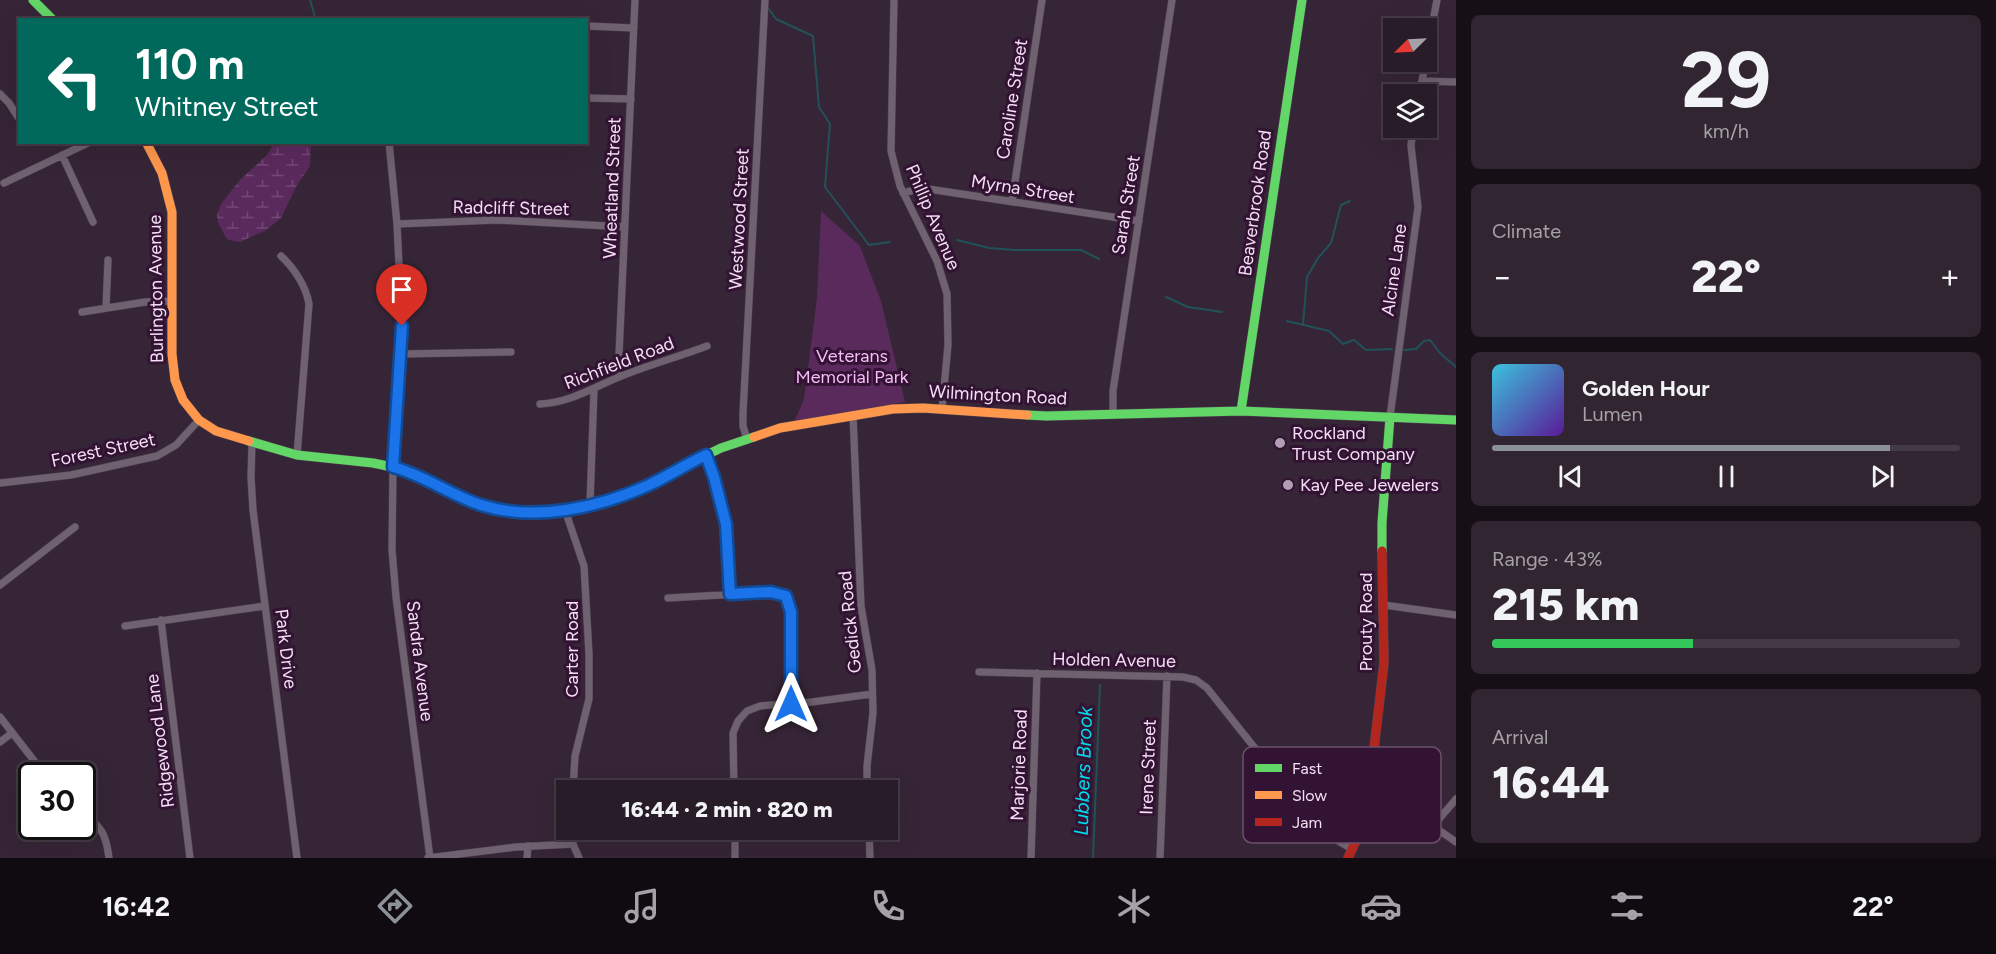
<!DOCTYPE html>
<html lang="en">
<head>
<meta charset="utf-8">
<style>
	body { margin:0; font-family:Figtree,sans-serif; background:#302530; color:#f1f3f6; height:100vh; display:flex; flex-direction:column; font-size:22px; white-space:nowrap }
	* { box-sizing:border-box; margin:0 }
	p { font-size:20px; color:#a5a1a8 }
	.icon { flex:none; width:33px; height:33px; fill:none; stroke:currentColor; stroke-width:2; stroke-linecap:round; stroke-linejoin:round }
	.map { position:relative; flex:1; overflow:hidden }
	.details { display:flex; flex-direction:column; gap:15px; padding:15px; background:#160f16; width:540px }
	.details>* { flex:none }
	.guide { position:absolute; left:18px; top:18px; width:570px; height:126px; border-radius:0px; box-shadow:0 6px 24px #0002,0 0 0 2px #443a45; background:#00695c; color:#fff; overflow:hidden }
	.needle { width:39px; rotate:246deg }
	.buttons { position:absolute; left:1383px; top:18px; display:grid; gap:12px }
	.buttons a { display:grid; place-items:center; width:54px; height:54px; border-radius:0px; background:#281c28; box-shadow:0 6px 24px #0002,0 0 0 2px #443a45; font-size:30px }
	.speed { position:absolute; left:18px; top:762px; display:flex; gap:12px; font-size:30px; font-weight:700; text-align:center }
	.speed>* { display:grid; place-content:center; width:78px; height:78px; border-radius:50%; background:#281c28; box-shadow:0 6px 24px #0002,0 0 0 2px #443a45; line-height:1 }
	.speed .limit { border:3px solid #111; border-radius:9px; background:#fff; color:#111 }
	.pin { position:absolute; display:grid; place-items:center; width:51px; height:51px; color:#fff; margin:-62px -26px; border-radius:50% 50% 50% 0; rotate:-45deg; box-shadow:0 0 6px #0007 }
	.pin .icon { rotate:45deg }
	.me { position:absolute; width:66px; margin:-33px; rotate:0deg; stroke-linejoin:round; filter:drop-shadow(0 0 4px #0008) }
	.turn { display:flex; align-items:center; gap:21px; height:126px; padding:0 18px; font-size:27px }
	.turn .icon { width:78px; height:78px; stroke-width:2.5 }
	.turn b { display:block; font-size:42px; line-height:51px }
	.big { font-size:45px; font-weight:800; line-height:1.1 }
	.details .card { flex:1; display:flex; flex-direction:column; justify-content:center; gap:9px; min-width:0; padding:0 21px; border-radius:9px; background:#302530 }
	.details .dial { align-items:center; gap:0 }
	.dial b { font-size:78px; line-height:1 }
	.song { display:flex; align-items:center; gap:18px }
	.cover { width:72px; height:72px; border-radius:9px; background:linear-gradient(135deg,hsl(190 70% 55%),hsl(270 70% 35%)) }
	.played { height:6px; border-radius:3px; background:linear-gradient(90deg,#8c9099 85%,#443a45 85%) }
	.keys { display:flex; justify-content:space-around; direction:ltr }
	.heat { display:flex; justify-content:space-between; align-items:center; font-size:33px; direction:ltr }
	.charge { height:9px; border-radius:4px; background:linear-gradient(90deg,#34c759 43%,#443a45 0) }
	.trip { position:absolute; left:556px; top:780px; width:342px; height:60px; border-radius:0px; background:#281c28; box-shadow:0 6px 24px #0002,0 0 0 2px #443a45; font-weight:800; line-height:60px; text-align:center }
	.tabs { display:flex; height:96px; justify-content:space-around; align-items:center; background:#100b10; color:#a5a1a8 }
	.tabs .icon { width:42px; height:42px }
	.tabs .selected { color:#8c9099 }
	.tabs b { font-size:27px; color:#f1f3f6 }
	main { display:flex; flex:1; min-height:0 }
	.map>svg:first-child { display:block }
</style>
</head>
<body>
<main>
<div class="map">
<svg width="1456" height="858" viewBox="0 0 1456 858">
	<defs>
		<pattern id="wetland-marsh" width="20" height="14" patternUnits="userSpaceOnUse" patternTransform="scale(1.5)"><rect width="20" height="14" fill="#5b2a5d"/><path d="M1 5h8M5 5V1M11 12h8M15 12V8" fill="none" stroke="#734875"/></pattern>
	</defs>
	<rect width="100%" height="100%" fill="#362536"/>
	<!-- wetland -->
	<path fill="url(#wetland-marsh)" d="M274,143H311L310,166L297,185L281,218L266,230L240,242L229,240L226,238L218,222L217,215L221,204L240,180L267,155Z"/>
	<!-- green -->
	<path fill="#5b2a5d" d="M821,211L860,246L881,301L905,402L797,421L795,420L804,399L817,298Z"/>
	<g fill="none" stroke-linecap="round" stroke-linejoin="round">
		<!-- stream -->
		<path stroke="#225259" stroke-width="2" d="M310,0L316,20
			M769,9L776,19L813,36L819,107L830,124L825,187L869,245L890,242
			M957,240L989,248L1015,250H1081L1099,259
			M1166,297L1188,307L1222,312
			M1287,321L1329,331L1343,344L1354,340L1366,350L1392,349
			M1303,325L1307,277L1318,258L1331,243L1341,205L1350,201
			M1404,350L1416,349L1424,341L1430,340L1440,353L1456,367
			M1093,858L1100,685"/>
		<defs>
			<path id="street" d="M894,0L891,151L900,186L937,261L947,294L948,345L942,409
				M586,26L634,28
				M1426,57L1437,0
				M1422,81L1456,82
				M0,94L9,103L18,117
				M1419,94L1426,62
				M586,98L631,99
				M389,142L397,224L402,326L393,467L392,550L396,597L430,858
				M62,155L93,222
				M4,183L90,142
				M903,193L922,188L1139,221
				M1012,202L1042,0
				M397,224L497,220L625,227
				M281,256C294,268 306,286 309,304L297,455
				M106,308L108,260
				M82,312L145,302L172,301
				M401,354L511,352
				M618,377L635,0
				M540,404C569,403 592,388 619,377C648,365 678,357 707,346
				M1113,414V391L1172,0
				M853,415L861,606L872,670L873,713L867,766V790
				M1390,417L1418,207L1411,146L1413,128
				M747,439L743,426V413L765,0
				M252,443L251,477L253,510L297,858
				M706,455C726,505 728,541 730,594
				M0,483L71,475L157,456L176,445L199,420
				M590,504L594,390
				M565,510L584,566L589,654V699L575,756L573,790
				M0,585L75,527
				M668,598L771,592L786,596L791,612V704
				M1384,605L1456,615
				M161,620L190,858
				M125,626L265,606
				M979,672L1183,677L1196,680L1207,688L1317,826L1328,835L1352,849
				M0,717L46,776
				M0,742L12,733
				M734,790L733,733L738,721L747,711L760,706L812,702L872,694
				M1370,791L1433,826L1456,842
				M84,814C102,828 106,834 109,858
				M1433,826L1456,799
				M572,830L573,844L579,858
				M735,830V858
				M869,830L870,858
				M428,858L516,847L573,844
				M527,858L528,846
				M1031,858L1037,673
				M1160,858L1167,676"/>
			<path id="fast" d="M33,0L53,20
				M1241,411L1302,0
				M1027,415L1046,416L1241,411L1456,420
				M249,441L297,455L373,463L402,469L421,476L471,501L497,509L524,513L565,510L622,496L721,448L754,437
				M1382,551V523L1390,417"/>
			<path id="slow" d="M146,142L162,173L172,212V354L175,380L183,400L199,420L216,431L249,441
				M754,437L780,428L893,409L923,408L1027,415"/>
			<path id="jam" d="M1348,858L1360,832L1368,800L1384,663L1382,551"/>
		</defs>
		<!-- street casing -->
		<use href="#street" stroke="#4f4150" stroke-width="8"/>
		<!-- fast casing -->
		<use href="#fast" stroke="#4f4150" stroke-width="10"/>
		<!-- slow casing -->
		<use href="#slow" stroke="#4f4150" stroke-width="10"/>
		<!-- jam casing -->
		<use href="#jam" stroke="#4f4150" stroke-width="10"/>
		<!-- street -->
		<use href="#street" stroke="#6f616f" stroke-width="7"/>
		<!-- fast -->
		<use href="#fast" stroke="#63d668" stroke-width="9"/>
		<!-- slow -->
		<use href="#slow" stroke="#ff974d" stroke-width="9"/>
		<!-- jam -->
		<use href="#jam" stroke="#b3261e" stroke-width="9"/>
	</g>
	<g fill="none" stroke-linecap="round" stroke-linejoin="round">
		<defs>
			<path id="route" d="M402,326L393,467C424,475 450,495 481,505C535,522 598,508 649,485C668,476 687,464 706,455L714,477L726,524L730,594L771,592L786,596L791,612V704"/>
		</defs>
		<!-- route casing -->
		<use href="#route" stroke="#114b97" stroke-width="15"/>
		<!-- route -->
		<use href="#route" stroke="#1a73e8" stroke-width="10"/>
	</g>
	<!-- markers -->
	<g fill="#b29eb2" stroke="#321333" stroke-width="2">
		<circle cx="1280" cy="443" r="6"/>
		<circle cx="1288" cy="485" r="6"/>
	</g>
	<g text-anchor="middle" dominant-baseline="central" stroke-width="6" stroke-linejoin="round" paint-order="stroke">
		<!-- street labels -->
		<g font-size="18" fill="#f4dff4" stroke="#321333">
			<text transform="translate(1012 99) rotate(-81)">Caroline Street</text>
			<text transform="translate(612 188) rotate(-88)">Wheatland Street</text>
			<text transform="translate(1023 189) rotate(9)">Myrna Street</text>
			<text transform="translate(1255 203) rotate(-82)">Beaverbrook Road</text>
			<text transform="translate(1126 205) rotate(-81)">Sarah Street</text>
			<text transform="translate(511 208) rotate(1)">Radcliff Street</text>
			<text transform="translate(933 217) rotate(67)">Phillip Avenue</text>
			<text transform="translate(739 219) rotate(-87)">Westwood Street</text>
			<text transform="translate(1394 270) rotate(-82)">Alcine Lane</text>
			<text transform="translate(156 289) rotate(-91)">Burlington Avenue</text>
			<text transform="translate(619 363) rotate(-21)">Richfield Road</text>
			<text transform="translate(998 395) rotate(3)">Wilmington Road</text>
			<text transform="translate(103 450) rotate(-12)">Forest Street</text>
			<text transform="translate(850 622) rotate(-96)">Gedick Road</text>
			<text transform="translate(1366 622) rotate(-90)">Prouty Road</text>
			<text transform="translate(286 649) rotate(83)">Park Drive</text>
			<text transform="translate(572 649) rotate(-90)">Carter Road</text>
			<text transform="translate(1114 660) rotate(1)">Holden Avenue</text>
			<text transform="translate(420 661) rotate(83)">Sandra Avenue</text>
			<text transform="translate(160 741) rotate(-97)">Ridgewood Lane</text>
			<text transform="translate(1019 765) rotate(-88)">Marjorie Road</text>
			<text transform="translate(1148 767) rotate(-88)">Irene Street</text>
		</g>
		<!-- park labels -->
		<g font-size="18" fill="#f8bcf8" stroke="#321333">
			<text x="852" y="356">Veterans<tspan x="852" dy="21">Memorial Park</tspan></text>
		</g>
		<!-- poi labels -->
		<g font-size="18" fill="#f4dff4" stroke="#321333" text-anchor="start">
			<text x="1292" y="433">Rockland<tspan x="1292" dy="21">Trust Company</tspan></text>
			<text x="1300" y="485">Kay Pee Jewelers</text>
		</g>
		<!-- water labels -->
		<g font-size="20" font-style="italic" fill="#00dbee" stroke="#321333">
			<text transform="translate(1083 771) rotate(-88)">Lubbers Brook</text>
		</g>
	</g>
	<!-- legend -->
	<rect x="1243" y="747" width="198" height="96" rx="9" fill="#321333" stroke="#6c506d" stroke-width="1.5"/>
	<rect x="1255" y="764" width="27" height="8" fill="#63d668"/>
	<rect x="1255" y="791" width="27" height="8" fill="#ff974d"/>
	<rect x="1255" y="818" width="27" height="8" fill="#b3261e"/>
	<g font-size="16" fill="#f4dff4">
		<text x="1292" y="774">Fast</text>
		<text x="1292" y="801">Slow</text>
		<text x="1292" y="828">Jam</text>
	</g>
</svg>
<div class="buttons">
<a><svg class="needle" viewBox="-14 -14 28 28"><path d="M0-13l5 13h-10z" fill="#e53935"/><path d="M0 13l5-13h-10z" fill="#a5a1a8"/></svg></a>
<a><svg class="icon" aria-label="layers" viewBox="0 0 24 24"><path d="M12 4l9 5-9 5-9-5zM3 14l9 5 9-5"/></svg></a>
</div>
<div class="speed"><div class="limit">30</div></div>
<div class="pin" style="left:402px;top:326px;background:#d93025"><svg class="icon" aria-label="arrive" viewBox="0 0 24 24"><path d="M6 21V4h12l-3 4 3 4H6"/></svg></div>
<svg class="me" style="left:791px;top:704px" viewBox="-20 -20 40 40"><path d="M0-17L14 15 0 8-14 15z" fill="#1a73e8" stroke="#fff" stroke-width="4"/></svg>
<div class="trip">16:44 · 2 min · 820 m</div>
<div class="guide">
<div class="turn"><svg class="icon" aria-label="left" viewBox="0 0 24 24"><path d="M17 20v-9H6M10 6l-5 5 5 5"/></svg><div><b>110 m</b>Whitney Street</div></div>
</div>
</div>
<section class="details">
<div class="card dial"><b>29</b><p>km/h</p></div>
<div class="card"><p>Climate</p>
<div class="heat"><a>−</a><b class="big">22°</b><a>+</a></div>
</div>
<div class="card">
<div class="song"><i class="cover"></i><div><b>Golden Hour</b><p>Lumen</p></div></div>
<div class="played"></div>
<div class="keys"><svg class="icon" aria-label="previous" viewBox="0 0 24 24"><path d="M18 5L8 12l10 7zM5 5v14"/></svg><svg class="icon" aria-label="pause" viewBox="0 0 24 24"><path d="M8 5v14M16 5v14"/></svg><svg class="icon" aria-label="next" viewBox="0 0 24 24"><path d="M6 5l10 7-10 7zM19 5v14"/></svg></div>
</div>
<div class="card"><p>Range · 43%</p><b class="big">215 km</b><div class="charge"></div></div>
<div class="card"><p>Arrival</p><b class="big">16:44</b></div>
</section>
</main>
<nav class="tabs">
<b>16:42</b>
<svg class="icon selected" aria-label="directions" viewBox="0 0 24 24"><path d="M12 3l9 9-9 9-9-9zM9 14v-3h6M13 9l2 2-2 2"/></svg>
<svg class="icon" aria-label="music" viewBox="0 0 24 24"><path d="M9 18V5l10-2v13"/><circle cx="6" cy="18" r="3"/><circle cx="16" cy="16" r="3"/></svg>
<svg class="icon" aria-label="phone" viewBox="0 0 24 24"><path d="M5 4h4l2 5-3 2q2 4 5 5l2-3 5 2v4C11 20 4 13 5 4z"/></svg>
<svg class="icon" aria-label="climate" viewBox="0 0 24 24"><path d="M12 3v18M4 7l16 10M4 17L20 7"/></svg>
<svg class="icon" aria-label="car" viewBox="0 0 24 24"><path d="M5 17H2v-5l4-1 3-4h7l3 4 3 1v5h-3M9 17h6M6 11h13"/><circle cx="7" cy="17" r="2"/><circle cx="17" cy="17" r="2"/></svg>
<svg class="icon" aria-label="filters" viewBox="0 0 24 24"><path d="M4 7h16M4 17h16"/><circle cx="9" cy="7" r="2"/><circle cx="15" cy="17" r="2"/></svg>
<b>22°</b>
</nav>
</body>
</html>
